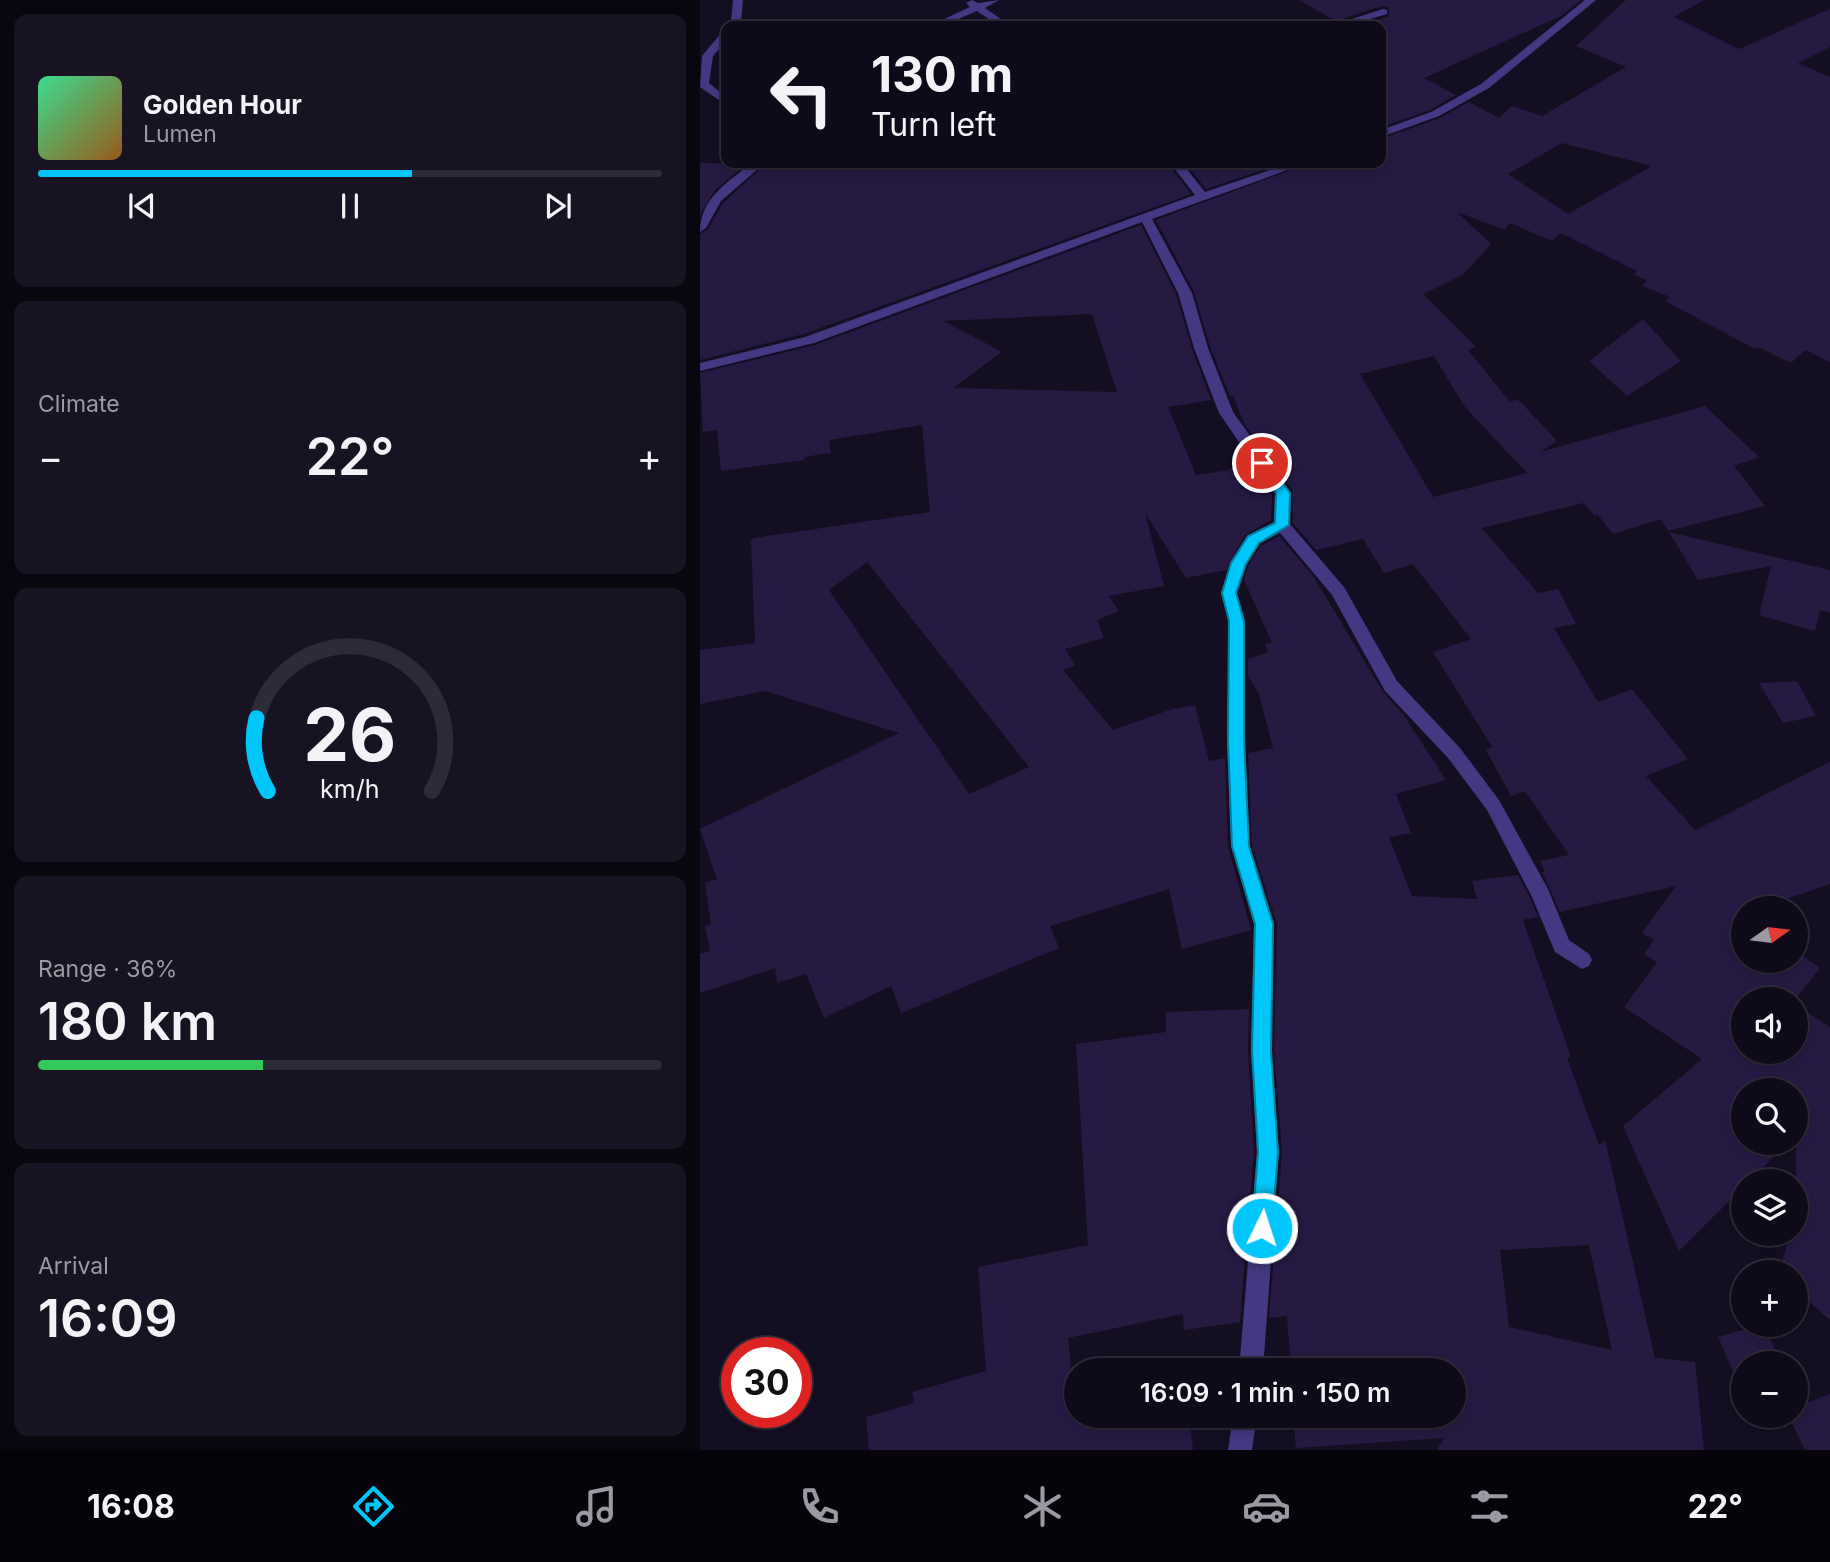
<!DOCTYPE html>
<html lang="en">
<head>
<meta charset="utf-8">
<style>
	body { margin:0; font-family:Inter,sans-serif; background:#171323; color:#f1f3f6; height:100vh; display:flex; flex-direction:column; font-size:26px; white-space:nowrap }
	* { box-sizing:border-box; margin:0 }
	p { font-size:23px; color:#9b9aa2 }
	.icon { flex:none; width:38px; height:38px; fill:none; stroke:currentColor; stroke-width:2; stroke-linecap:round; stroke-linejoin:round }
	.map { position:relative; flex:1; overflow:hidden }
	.details { display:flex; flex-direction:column; gap:14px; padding:14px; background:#08060e; width:700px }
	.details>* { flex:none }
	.top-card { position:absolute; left:21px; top:21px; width:665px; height:147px; border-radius:14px; box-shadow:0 4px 10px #0003,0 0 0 2px #2e2b39; background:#0e0a1a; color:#f1f3f6; overflow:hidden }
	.needle { width:46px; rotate:76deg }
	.tools { position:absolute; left:1031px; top:896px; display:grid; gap:14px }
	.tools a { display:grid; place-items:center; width:77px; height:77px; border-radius:50%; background:#0e0a1a; box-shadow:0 4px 10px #0003,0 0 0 2px #2e2b39; font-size:35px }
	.speed { position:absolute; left:21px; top:1337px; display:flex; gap:14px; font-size:35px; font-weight:700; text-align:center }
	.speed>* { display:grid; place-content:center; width:91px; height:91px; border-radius:50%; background:#0e0a1a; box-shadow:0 4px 10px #0003,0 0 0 2px #2e2b39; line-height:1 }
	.speed .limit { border:10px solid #d22; background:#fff; color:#111 }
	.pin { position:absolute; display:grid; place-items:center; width:60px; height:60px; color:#fff; margin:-30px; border:4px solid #fff; border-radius:50%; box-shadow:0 2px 7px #0007 }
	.me { position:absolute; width:77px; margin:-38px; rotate:4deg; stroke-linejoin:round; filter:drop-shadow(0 0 5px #0008) }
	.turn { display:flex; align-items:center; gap:24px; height:147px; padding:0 35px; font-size:32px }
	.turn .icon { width:91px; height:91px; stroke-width:2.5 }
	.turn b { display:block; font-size:49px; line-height:60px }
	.big { font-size:52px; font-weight:600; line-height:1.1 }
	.details .card { flex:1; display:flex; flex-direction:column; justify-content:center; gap:10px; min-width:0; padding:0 24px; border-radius:14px; background:#171323 }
	.details .dial { align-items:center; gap:0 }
	.dial svg { height:182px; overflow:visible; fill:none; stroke:#2e2b39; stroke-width:7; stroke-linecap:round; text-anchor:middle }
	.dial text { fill:#f1f3f6; stroke:none }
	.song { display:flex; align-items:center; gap:21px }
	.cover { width:84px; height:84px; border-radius:10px; background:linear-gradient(135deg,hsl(150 70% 55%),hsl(30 70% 35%)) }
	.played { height:7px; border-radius:4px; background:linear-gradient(90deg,#00c6f9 60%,#2e2b39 60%) }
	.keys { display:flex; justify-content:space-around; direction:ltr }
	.heat { display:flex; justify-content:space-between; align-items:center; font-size:38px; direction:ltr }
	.charge { height:10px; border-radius:5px; background:linear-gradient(90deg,#34c759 36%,#2e2b39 0) }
	.trip { position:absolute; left:364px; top:1358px; width:402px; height:70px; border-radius:35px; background:#0e0a1a; box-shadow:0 4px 10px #0003,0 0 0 2px #2e2b39; font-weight:600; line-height:70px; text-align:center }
	.menu { display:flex; height:112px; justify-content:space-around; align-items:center; background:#06040a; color:#9b9aa2 }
	.menu .icon { width:49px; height:49px }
	.menu .active { color:#00c6f9 }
	.menu b { font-size:32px; color:#f1f3f6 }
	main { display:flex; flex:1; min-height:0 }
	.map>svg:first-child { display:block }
</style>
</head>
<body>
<main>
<section class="details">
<div class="card">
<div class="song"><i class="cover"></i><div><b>Golden Hour</b><p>Lumen</p></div></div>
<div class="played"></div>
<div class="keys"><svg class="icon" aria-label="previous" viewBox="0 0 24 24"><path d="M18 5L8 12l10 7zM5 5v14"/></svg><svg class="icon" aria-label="pause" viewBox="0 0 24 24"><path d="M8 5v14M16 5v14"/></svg><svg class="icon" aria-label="next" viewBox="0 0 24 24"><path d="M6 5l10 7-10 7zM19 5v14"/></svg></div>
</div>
<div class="card"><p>Climate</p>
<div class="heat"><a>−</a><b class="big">22°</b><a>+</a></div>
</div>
<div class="card dial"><svg viewBox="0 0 100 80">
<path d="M14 69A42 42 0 1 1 86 69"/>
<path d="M14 69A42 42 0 0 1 9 37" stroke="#00c6f9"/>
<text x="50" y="56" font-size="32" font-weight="700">26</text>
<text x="50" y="72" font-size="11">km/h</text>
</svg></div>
<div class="card"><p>Range · 36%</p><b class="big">180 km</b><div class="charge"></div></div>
<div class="card"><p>Arrival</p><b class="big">16:09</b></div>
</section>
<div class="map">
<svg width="1130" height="1450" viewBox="0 0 1130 1450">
	<rect width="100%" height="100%" fill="#130e22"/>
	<!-- building -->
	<path fill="#261a43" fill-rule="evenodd" d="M599,0H881L861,16L724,78L756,95L730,110L681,127V26H654L688,17L689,8L682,6L636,21Z
		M926,0H1004L974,17L1039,49L1130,9V47L1098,63L1130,77V362L1105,350L1091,363L1058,347L1055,349L965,301L970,297L942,286L947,280L934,275L937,271L861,233L852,241L810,223L804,230L757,212L791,244L763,275L723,294L776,347L768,350L810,402L818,399L857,441L840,452L1005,406L1059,457L1034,466L1065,506L968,531L961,519L913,534L898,515L895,516L883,503L782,528L838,593L858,589L876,624L854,628L898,702L932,689L988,759L946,776L995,830L1130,762V884L1061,908H1043V961H1096V951L1120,968L1096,999H1043V1052H1096V1005L1130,1027V1320L1096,1290V1272H1079L1090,1234H1096V1090H1043V1143H1088L1049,1181H1043V1187L979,1251L923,1126L1002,1059L924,1007L957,962L944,954L954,940L942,933L976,886L860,912L842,872H845L840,861L869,855L825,791L811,796L786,750L792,747L733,652L771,639L713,564L684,573L663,539L616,550L593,523V491L544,423L533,396H530L510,347L494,292L456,220L610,163H681V139L740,118L769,102L799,118L812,106L842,116L926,67L876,46ZM862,143L952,166L868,214L808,174ZM734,356L765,407L827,473L733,497L660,374Z
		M0,163H48L15,190L0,215Z
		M67,163H467L491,194L104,334L0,360V234L8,229L23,203Z
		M485,163H583L506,189Z
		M441,225L476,294L492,349L511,400L468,407L496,475L524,471L550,462L572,495L571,520L545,535L526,570L486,578L445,513L464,586L409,596L419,611L397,620L404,638L365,649L375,665L363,670L413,730L472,709L495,705L509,761L525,758L528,846L551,930L482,949L469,889L350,926L359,948L201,1013L191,986L124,1018L106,974L77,983L75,968L0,993V954L10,951L5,926L11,924L5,883L17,879L0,829L199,733L65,691L0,704V650L55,643L51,541L54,538L230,512L222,425L129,440L131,453L104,457V460L21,471L17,430L3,432L0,373L115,345ZM392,314L417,392L253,388L302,352L244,321ZM167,562L329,767L269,794L129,590Z
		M943,319L981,361L927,396L889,361Z
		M969,532L1130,570V613L1120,610L1115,631L1059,615L1071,566L998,580Z
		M579,536L614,577L683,692L703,714L746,780L696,794L711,833L689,837L712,896L777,899L772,881L818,875L830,898L838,917L823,920L871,1057L867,1058L899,1145L905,1140L955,1358L995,1362L1004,1450H737L744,1438L596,1448L593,1416H754V1370H591L587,1316L569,1318L582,1152L574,1050L577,924L552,846L548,753L573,748L559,694L548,676V659L568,652L565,644L572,643L544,580L549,564L561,546ZM889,1245L912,1350L809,1327L800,1250Z
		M1097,681L1116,716L1083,723L1059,683Z
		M549,1009L548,1050L554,1152L540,1322L484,1330L483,1314L368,1338L376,1416H489L493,1450H169L166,1417L214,1403L212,1392L286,1371L278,1267L388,1245L376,1044L466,1032V1012Z
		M1059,1325H1064L1079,1358L1064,1363H1043V1370L1034,1373L1018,1337Z
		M1130,1394V1450H1105L1088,1416H1096V1407Z"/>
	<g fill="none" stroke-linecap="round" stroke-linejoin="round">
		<!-- minor -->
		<path fill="#433881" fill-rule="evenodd" d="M33,0H43L41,22L38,26H27L31,21Z
			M272,0L278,3L299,0L285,8L311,26H299L277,11L242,26H229L270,7L266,3Z
			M885,0H896L789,88L739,116L681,137V130L731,112L781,84Z
			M683,9L687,10V14L646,26H630Z
			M26,31V41L13,56L9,83L26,97V105L0,87L2,56L22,32Z
			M52,163H65L21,201L6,228L0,232C0,198 28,182 52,163Z
			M470,163H482L505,192L590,163H607L452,219L492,293L508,348L533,412L591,493L590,524L644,587L697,681L760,748L799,800L848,889L869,940L889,954L892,960L889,966L882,969L855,952L832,897L787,810L748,758L685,691L632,595L580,533L559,544L547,563L537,593L545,622V740L549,846L574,924L571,1050L579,1152L563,1370H539L557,1152L551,1050L554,924L531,846L527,740L529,622L521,593L531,563L547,536L574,522L575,494L519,413L494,348L478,293L442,222L114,343L0,371V363L105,337L495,195Z
			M533,1416H557L552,1450H528Z"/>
	</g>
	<!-- route -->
	<path fill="#00c6f9" stroke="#0081a2" stroke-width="2" d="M562,458L567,460L590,493L589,525L559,543L546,564L536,593L544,621V740L549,846L573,924L571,1051L578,1152L572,1228L569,1235L562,1238L555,1235L552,1228L558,1152L552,1051L555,924L532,846L528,740L529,621L522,593L531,563L548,536L575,523L576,493L555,463Z"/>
</svg>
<div class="tools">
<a><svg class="needle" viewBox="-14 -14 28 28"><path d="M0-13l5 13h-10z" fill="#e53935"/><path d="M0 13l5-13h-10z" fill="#9b9aa2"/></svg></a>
<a><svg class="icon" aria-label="sound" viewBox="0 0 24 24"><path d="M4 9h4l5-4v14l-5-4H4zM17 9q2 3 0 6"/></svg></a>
<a><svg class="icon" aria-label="search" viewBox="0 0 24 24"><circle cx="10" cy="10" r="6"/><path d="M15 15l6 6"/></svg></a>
<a><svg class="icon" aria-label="layers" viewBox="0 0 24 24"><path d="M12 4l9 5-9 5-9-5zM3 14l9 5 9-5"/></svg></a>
<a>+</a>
<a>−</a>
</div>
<div class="speed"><div class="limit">30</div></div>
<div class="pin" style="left:562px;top:463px;background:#d93025"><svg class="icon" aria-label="arrive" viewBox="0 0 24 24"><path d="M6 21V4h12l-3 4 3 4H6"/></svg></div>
<svg class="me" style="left:562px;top:1228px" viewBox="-20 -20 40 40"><circle r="17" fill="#00c6f9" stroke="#fff" stroke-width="3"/><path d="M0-11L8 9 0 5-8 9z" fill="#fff"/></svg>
<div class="trip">16:09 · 1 min · 150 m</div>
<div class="top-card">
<div class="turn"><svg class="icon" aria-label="left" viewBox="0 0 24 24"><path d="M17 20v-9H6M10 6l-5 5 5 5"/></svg><div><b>130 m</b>Turn left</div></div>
</div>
</div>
</main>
<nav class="menu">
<b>16:08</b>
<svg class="icon active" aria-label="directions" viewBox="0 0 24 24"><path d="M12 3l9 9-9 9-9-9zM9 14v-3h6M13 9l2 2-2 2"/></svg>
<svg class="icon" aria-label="music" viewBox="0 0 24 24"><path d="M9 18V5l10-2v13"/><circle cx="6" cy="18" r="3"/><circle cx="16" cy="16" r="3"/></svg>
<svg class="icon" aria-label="phone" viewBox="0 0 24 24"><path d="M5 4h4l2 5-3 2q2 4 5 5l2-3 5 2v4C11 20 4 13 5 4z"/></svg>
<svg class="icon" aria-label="climate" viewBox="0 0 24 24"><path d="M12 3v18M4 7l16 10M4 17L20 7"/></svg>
<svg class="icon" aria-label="car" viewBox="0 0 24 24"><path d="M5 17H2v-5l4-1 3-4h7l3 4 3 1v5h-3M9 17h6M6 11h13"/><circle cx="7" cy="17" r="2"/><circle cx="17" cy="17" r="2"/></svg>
<svg class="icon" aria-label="filters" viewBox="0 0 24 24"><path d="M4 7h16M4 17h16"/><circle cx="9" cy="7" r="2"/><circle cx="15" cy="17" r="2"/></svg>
<b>22°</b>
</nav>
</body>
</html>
